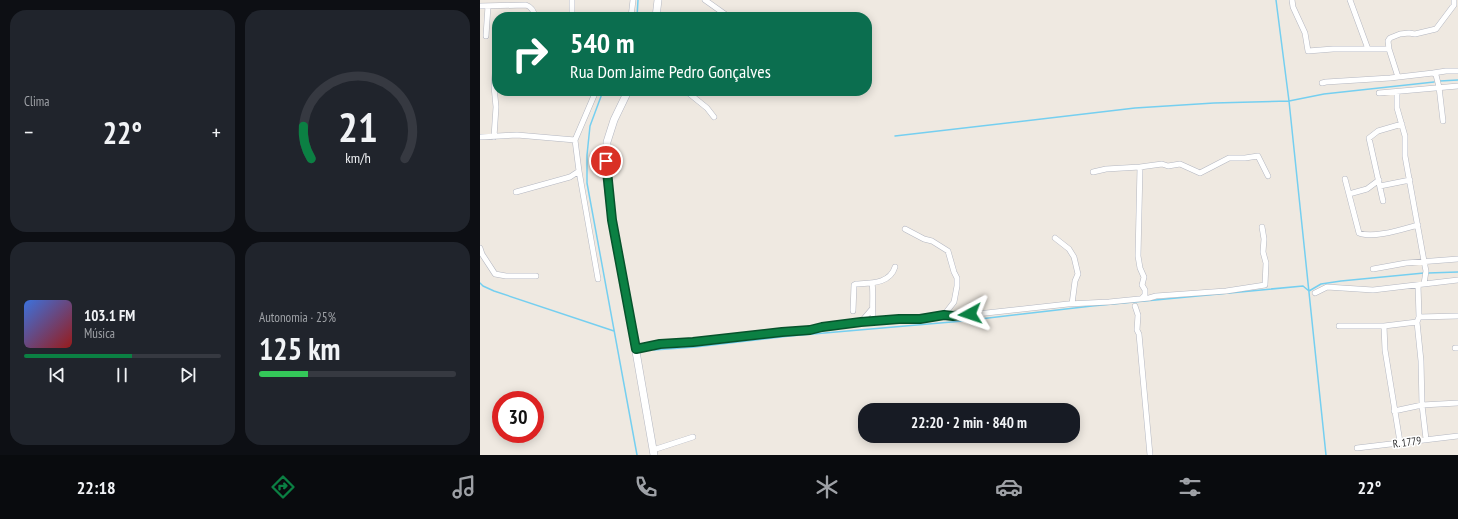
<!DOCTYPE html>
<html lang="pt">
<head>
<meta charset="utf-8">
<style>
	body { margin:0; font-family:"PT Sans Narrow",sans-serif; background:#20242c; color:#f1f3f6; height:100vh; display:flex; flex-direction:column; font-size:15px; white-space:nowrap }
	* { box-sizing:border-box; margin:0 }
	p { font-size:13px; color:#9ea1a6 }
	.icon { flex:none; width:22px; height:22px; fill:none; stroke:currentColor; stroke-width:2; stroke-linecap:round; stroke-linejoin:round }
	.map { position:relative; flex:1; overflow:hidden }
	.sheet { display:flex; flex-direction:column; gap:10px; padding:10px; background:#0d0f14; width:480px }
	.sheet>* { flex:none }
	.banner { position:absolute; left:12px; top:12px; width:380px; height:84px; border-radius:16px; box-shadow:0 2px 10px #0003; background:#0b6e4f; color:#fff; overflow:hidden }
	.speed { position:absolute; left:12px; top:391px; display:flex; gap:8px; font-size:20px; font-weight:700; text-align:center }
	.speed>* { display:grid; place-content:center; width:52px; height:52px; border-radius:50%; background:#171b24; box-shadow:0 2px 10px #0003; line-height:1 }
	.speed .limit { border:6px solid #d22; background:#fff; color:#111 }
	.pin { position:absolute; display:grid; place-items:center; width:34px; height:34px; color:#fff; margin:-17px; border:2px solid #fff; border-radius:50%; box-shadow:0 1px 4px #0007 }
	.me { position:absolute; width:44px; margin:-22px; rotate:265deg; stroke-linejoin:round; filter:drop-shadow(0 0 3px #0008) }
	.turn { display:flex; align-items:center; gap:14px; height:84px; padding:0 12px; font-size:18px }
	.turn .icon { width:52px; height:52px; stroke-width:2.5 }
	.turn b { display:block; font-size:28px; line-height:34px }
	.big { font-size:30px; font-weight:800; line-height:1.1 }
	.sheet .card { flex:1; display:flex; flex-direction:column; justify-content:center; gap:6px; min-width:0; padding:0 14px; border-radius:16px; background:#20242c }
	.sheet .dial { align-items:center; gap:0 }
	.dial svg { height:104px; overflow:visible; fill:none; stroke:#363941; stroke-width:7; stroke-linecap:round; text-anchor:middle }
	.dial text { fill:#f1f3f6; stroke:none }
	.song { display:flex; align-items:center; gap:12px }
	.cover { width:48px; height:48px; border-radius:6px; background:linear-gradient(135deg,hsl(220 70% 55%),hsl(0 70% 35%)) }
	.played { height:4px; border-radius:2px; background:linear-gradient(90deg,#0b8043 55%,#363941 55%) }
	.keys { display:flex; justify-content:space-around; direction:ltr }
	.heat { display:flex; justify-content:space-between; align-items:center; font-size:22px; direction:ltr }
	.charge { height:6px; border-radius:3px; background:linear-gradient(90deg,#34c759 25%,#363941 0) }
	.sheet .tiles { flex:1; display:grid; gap:10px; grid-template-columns:repeat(2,1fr) }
	.trip { position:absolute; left:378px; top:403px; width:222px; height:40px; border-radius:16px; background:#171b24; box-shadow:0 2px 10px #0003; font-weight:800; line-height:40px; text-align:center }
	.dock { display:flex; height:64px; justify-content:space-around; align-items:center; background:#090b0e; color:#9ea1a6 }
	.dock .icon { width:28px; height:28px }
	.dock .active { color:#0b8043 }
	.dock b { font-size:18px; color:#f1f3f6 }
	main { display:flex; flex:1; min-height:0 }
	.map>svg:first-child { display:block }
</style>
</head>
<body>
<main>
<section class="sheet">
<div class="tiles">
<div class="card"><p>Clima</p>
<div class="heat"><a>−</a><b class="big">22°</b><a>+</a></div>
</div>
<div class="card dial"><svg viewBox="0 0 100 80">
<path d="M14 69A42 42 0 1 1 86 69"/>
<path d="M14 69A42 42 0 0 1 8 44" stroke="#0b8043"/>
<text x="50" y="56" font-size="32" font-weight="700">21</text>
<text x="50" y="72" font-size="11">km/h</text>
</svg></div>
<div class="card">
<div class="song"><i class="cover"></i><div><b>103.1 FM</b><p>Música</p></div></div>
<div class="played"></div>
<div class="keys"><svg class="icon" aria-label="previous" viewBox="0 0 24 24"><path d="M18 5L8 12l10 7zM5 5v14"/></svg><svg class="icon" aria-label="pause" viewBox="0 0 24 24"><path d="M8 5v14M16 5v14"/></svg><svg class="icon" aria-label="next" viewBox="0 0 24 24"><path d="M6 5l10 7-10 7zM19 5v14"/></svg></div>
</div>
<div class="card"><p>Autonomia · 25%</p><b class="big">125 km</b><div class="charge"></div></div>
</div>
</section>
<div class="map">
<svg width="978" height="455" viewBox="0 0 978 455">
	<rect width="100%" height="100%" fill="#efe9e1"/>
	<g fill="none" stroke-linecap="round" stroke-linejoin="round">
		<!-- stream -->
		<path stroke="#75cff0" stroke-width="1.5" d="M796,0L809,101L846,455
			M157,17L158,0
			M960,81L978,80
			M123,91L110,126L107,155V183L157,455
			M415,136L655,108L734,103L809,101L844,94L954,82
			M948,273L978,272
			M0,283L3,286L14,291L134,331
			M174,350L215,347L310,336L483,321L612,306L823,286L829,291L841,284L861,281L944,273"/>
		<defs>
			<path id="minor" d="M225,0L249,17
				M812,0L813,7L825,33L828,51L853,49H909
				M870,0L888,49
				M0,6L46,5C52,7 54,11 55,17
				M92,17V0
				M151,17L153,0
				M6,36L8,6
				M953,73L966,71H978
				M918,77L909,49L908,41L910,38L920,34L929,33L935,34L956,29L974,5V0
				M842,83L846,82L910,78L953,73L956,75L959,87L963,121
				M116,91L95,140L99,171L118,279
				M206,91L227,108L234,117
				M917,92V108L925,136V156L944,261L946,271L944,284
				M899,93L978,86
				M0,137L37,135L95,140
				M14,137L16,107L14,86L17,48
				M660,167L682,164L688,166L700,164L720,173L749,158H765L778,156L788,176
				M613,172L626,169L660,167L658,256L660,268L664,277L662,285L665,290V295L662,298
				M865,179L879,233C893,239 923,229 938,225
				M900,186L930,180
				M36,192L90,177L99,171
				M869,194L887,189L899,180
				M903,201L889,138L898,131L922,124
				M425,229L444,239L452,241L468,251L474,272L477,278V286L474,302L464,315
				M575,238L589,249L594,257L598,274L595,281L592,304
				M0,248L2,254L15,274L26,276H56
				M893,269L926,263L978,259
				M392,283C394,294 391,314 394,321
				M938,285L939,317L937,322L941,361L942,405L946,439
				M835,293L847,287L893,290L978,280
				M655,306L658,315L657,330L659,334L670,455
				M373,311L374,285L376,284C390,283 410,284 415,267
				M939,317L978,316
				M381,322L392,309
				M859,326H904L937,322
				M904,326L905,350L920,442
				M975,348H978
				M156,349L180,344L213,342L302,332L330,330L342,327L381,322L419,319H440L464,315L469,316H479L588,304L629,302L669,298L676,296L746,291L785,285L786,263L783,252L784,239L782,227
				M914,411L942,405L978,403
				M877,448L978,436
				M173,450L213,437"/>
			<path id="secondary" d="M176,17L178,0
				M148,91L134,120L127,142L126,172L132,220L146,294L174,455"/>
		</defs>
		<!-- minor casing -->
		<use href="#minor" stroke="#b4b7c1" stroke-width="6"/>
		<!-- secondary casing -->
		<use href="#secondary" stroke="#b4b7c1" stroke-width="8"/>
		<!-- minor -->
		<use href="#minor" stroke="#fff" stroke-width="5"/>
		<!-- secondary -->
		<use href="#secondary" stroke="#fff" stroke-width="7"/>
	</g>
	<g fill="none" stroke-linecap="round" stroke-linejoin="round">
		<defs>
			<path id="route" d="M126,161L132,220L156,349L180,344L213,342L302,332L330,330L342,327L381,322L419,319H440L464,315L473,316L490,314"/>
		</defs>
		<!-- route casing -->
		<use href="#route" stroke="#07532c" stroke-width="10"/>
		<!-- route -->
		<use href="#route" stroke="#0b8043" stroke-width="7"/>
	</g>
	<g text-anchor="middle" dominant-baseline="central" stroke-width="3" stroke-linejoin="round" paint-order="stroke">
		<!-- street labels -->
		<g font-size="11" fill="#2e2e2e" stroke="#fff">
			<text transform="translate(927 442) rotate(-7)">R. 1779</text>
		</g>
	</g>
</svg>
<div class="speed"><div class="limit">30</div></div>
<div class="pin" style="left:126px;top:161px;background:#d93025"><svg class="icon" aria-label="arrive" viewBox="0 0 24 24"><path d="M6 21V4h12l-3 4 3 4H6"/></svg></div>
<svg class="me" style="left:490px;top:314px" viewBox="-20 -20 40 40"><path d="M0-17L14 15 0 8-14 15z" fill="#0b8043" stroke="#fff" stroke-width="4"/></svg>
<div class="trip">22:20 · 2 min · 840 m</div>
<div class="banner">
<div class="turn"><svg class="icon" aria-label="right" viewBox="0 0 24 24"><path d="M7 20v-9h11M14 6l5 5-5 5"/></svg><div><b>540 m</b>Rua Dom Jaime Pedro Gonçalves</div></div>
</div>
</div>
</main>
<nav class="dock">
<b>22:18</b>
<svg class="icon active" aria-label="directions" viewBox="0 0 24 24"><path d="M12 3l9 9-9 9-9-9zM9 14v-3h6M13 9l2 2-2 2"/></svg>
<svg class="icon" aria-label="music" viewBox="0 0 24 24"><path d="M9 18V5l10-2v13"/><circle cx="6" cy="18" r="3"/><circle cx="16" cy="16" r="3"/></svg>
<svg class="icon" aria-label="phone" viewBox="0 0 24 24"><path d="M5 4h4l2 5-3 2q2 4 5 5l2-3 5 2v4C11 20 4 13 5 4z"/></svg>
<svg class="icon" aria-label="climate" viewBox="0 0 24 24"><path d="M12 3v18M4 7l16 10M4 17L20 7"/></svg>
<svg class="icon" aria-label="car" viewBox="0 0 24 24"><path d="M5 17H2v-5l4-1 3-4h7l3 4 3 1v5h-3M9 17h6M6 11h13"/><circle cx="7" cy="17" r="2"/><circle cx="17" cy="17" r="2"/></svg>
<svg class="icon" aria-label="filters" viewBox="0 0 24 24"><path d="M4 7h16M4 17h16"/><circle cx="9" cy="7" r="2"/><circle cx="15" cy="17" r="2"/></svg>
<b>22°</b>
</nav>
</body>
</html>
